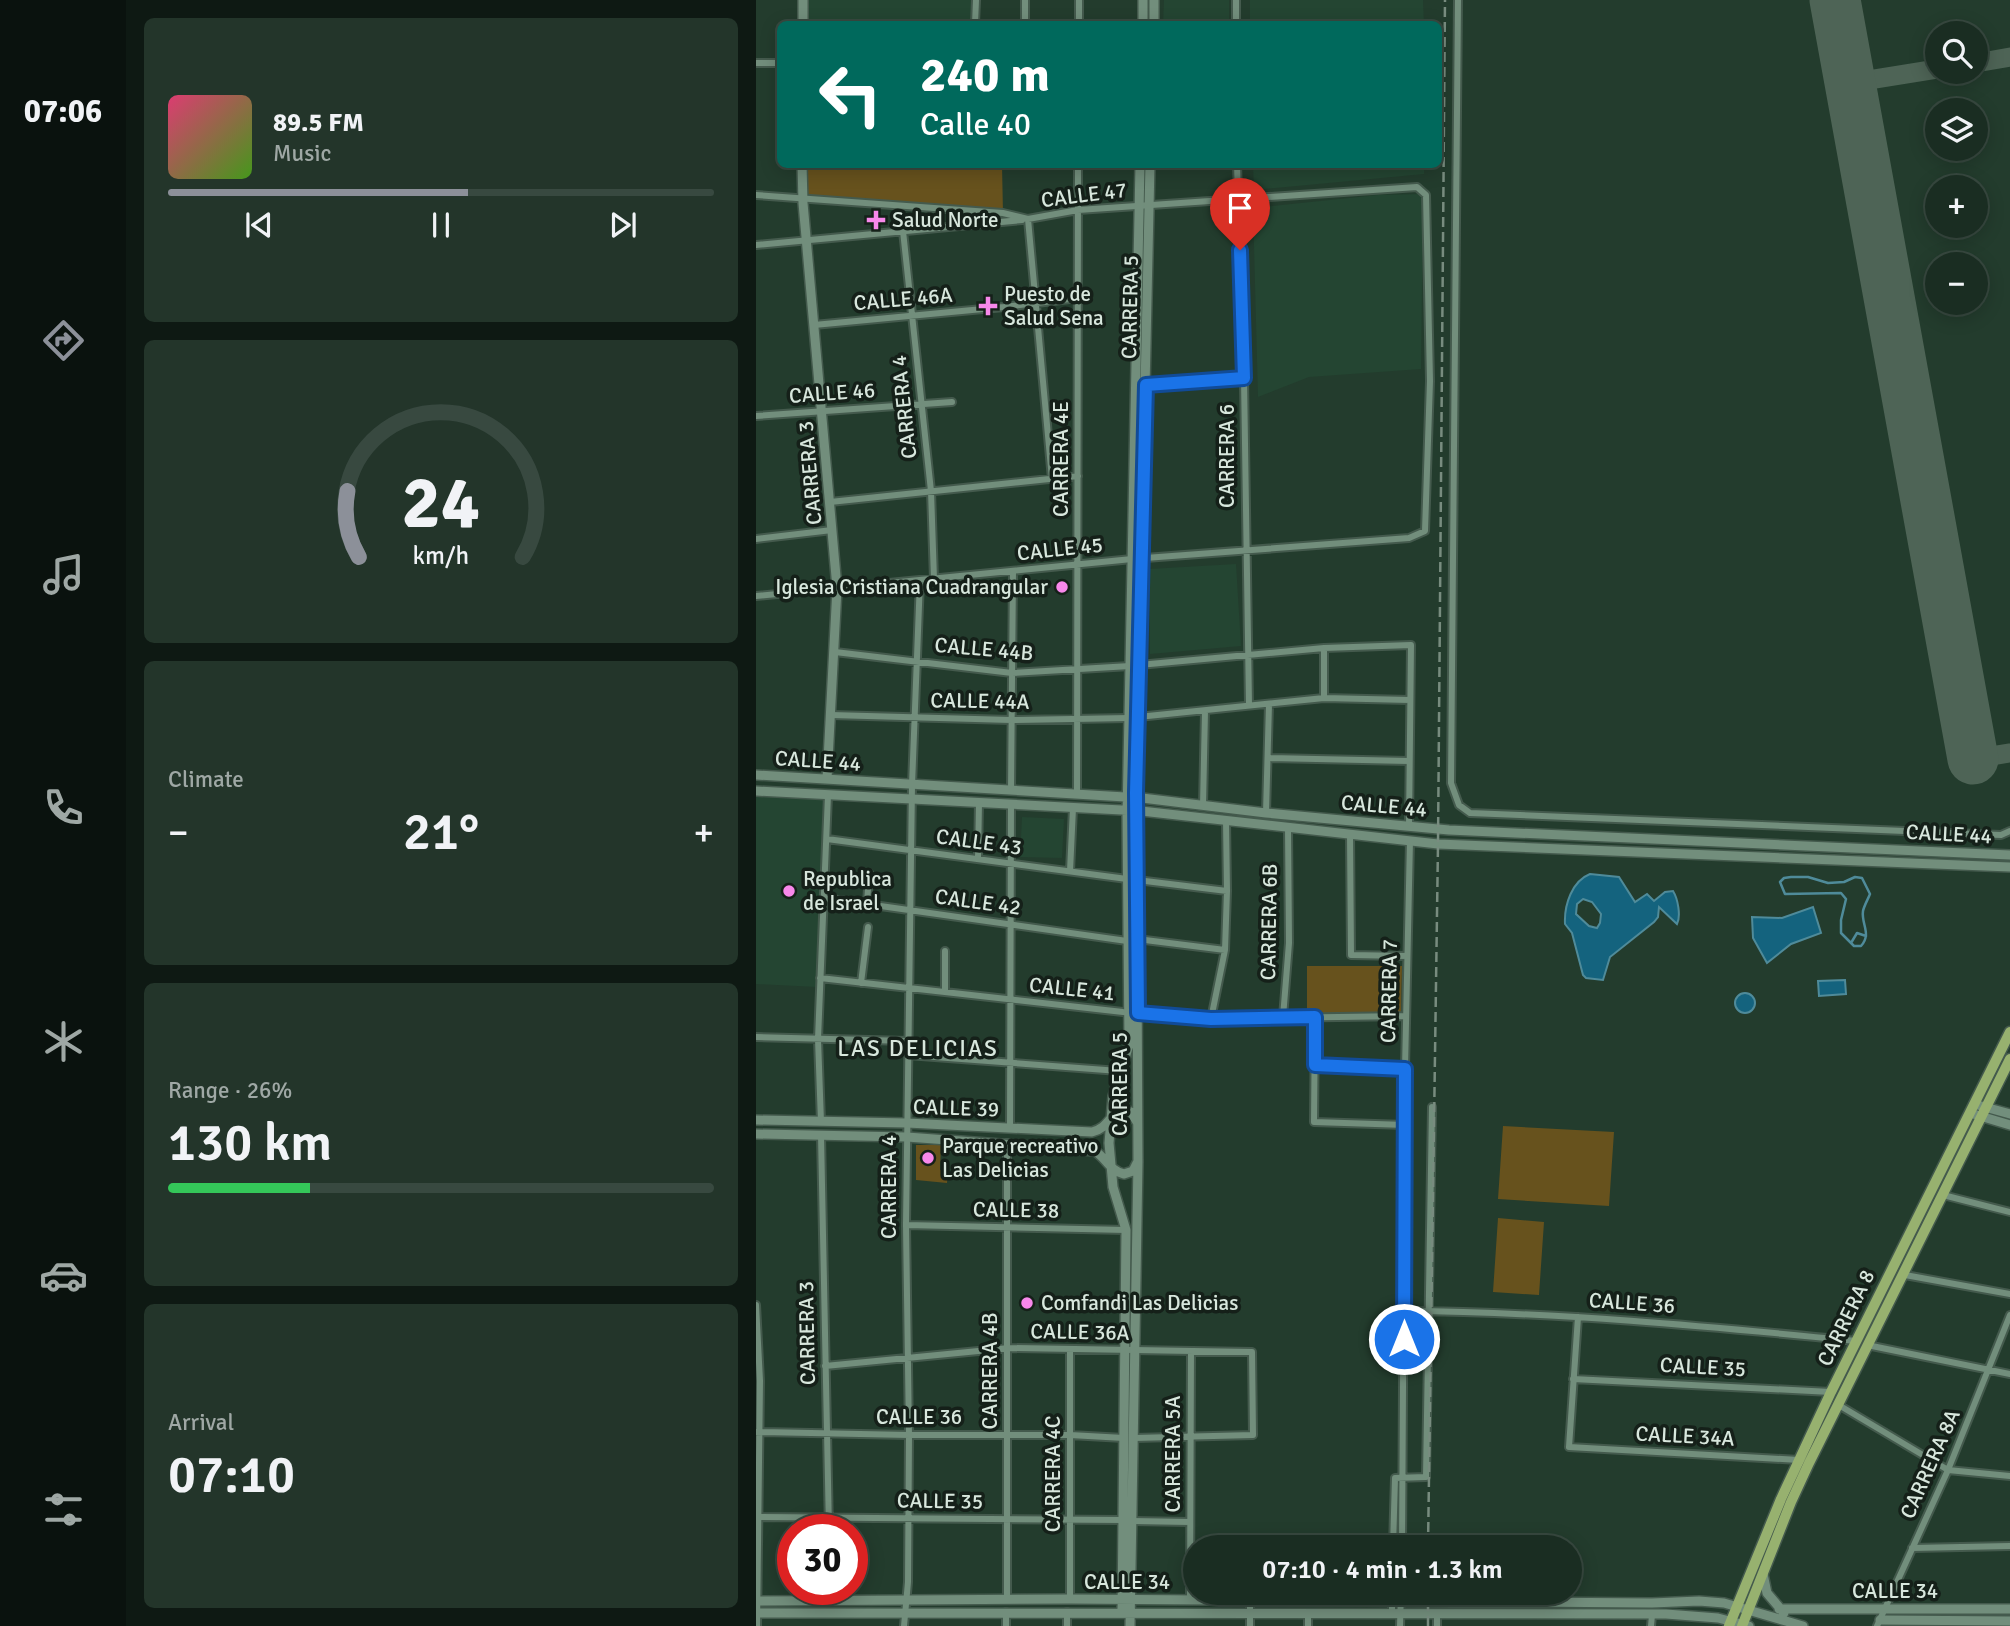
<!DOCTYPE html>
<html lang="en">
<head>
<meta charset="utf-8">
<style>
	body { margin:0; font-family:Signika,sans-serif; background:#23352a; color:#f1f3f6; height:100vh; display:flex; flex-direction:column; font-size:26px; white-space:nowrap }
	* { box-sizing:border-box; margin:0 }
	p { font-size:23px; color:#9fa8a5 }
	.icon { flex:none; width:38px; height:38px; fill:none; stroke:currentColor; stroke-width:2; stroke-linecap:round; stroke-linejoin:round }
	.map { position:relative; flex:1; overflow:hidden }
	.side { display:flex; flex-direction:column; gap:18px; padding:18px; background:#0e1913; width:630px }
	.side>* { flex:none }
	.guide { position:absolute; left:21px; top:21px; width:665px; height:147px; border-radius:10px; box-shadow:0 4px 18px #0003,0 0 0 2px #384940; background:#00695c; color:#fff; overflow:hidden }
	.buttons { position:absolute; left:1169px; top:21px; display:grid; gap:14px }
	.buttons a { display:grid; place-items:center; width:63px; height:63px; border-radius:50%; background:#1a2d22; box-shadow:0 4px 18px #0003,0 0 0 2px #384940; font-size:35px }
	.speed { position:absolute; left:21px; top:1514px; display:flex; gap:14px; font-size:35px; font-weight:700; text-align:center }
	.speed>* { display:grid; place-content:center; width:91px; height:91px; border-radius:50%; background:#1a2d22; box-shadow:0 4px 18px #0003,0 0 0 2px #384940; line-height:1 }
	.speed .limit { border:10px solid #d22; background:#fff; color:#111 }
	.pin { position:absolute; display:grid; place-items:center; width:60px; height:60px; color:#fff; margin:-72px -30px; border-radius:50% 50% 50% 0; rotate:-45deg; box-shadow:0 0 7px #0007 }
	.pin .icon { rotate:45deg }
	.me { position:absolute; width:77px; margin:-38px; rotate:0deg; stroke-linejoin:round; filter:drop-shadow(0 0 5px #0008) }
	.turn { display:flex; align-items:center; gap:24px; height:147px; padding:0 28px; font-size:32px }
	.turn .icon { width:91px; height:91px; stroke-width:2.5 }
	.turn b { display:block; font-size:49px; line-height:60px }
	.big { font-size:52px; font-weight:600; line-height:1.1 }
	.side .card { flex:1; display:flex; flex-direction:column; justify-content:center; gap:10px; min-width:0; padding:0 24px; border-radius:10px; background:#23352a }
	.side .dial { align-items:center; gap:0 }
	.dial svg { height:182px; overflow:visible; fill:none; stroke:#384940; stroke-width:7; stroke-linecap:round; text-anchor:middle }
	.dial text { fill:#f1f3f6; stroke:none }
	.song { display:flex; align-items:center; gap:21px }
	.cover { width:84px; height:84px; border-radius:10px; background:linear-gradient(135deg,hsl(340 70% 55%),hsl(100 70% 35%)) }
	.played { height:7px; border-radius:4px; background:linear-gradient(90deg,#8c9099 55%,#384940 55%) }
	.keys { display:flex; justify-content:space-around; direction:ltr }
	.heat { display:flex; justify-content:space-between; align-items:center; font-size:38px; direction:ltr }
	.charge { height:10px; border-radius:5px; background:linear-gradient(90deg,#34c759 26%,#384940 0) }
	.trip { position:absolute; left:427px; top:1535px; width:399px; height:70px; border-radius:35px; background:#1a2d22; box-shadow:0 4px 18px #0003,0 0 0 2px #384940; font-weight:600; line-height:70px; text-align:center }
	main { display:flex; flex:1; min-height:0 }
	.tabs { display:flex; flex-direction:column; width:126px; justify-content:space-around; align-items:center; background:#0a120e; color:#9fa8a5 }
	.tabs .icon { width:49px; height:49px }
	.tabs .selected { color:#8c9099 }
	.tabs b { font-size:32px; color:#f1f3f6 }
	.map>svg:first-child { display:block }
</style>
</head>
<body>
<main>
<nav class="tabs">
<b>07:06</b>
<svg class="icon selected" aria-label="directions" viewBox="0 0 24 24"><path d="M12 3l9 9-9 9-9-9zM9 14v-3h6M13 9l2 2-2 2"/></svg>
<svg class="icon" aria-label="music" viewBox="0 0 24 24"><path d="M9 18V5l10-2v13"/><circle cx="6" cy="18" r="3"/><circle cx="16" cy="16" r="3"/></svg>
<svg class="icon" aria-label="phone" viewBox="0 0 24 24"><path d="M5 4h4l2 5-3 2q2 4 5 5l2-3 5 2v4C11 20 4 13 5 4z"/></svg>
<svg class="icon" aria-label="climate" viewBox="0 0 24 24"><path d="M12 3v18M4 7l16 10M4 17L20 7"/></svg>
<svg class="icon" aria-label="car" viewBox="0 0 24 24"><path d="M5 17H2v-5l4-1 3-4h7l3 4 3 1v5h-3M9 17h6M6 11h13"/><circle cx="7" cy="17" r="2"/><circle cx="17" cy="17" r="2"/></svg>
<svg class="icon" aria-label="filters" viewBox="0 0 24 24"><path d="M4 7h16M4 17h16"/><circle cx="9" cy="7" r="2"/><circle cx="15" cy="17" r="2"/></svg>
</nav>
<section class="side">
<div class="card">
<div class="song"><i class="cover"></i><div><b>89.5 FM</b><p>Music</p></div></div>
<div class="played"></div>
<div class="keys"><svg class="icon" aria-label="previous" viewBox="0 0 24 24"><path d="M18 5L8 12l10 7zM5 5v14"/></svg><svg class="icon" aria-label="pause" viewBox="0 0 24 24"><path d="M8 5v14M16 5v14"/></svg><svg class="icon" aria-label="next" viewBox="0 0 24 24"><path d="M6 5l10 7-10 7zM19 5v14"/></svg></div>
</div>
<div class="card dial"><svg viewBox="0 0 100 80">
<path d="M14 69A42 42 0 1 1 86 69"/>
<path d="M14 69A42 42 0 0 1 9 40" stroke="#8c9099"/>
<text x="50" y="56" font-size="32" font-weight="700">24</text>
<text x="50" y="72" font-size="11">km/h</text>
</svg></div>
<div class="card"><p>Climate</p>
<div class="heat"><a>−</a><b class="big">21°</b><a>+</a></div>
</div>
<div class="card"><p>Range · 26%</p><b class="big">130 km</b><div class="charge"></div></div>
<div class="card"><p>Arrival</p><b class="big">07:10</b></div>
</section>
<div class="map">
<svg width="1254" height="1626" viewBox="0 0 1254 1626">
	<rect width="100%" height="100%" fill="#233c2d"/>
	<!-- built -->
	<path fill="#244532" d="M47,0H220L219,24H47Z
		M408,0H473V24H407Z
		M494,0H667L668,24H494Z
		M497,165H668V174L498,190Z
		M667,194L665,369L553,377L502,397L497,208L622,195Z
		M480,564L485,646L394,654L393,569Z
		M0,793L70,797L61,987L0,984Z
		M266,817L308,819L306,858L264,857Z"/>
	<!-- green -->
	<path fill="#67521d" d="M46,165H246L247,213L47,197Z
		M551,966H646L645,1014H551Z
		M747,1126L858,1132L853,1206L742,1199Z
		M160,1145H185L184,1170L192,1171L191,1183L160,1180Z
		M742,1218L788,1222L783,1295L737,1292Z"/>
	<!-- water -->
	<path fill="#14637e" stroke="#4f8b9a" stroke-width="2" fill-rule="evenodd" d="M834,874L863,877L879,902L891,894L898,901L909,892L917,891C922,899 925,916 921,924L903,907L902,917L898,922L854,957L847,980L830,978L827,975L816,933L809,924C808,905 816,881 834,874ZM827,899L836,902L845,914L844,923L841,928L833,926L820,914L821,904Z
		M1057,907L1065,933L1035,944L1011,963L997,938L996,917L1026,918Z
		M1089,980L1090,994L1063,996L1062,981Z
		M979 1003a10 10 0 1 1 20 0a10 10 0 1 1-20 0Z"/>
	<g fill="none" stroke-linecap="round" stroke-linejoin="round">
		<!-- stream -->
		<path stroke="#4f8b9a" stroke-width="2.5" d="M1035,877H1052L1072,883L1088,882L1099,877L1106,878L1114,894C1112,899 1108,906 1107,911C1105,924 1116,934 1105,946H1098L1085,933V920L1090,899L1085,893L1029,894L1024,882L1028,878Z
			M1095,943L1101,933L1110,936"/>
		<!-- taxiway -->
		<path stroke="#4e6456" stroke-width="19" d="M1220,63L1254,57
			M1094,83L1181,69
			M1217,759L1254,753"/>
		<!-- runway -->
		<path stroke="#4e6456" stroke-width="51" d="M1079,0L1217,759"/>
		<defs>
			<path id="street" d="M480,0V24
				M702,0L695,783L703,805L714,813L1245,835L1254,831
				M219,24L220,0
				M269,24V0
				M323,24V0
				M0,63H24
				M481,164L488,378L493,705
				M0,195L247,213L272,219L322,210L661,187L670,195L674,381L669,531L653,538L376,559L0,596
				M272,219L296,479
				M147,231L175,491L178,579
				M0,245L266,220
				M58,325L248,307L322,298
				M390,385L488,378
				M0,416L196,402
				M74,502L322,476
				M0,539L76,530
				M79,652L256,673L374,666
				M383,665L568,648L655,645L653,827
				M568,698V648
				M75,715L255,720L373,718
				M382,717L568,698L654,700
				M513,758L653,761
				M255,791L257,571
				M321,795L322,164
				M447,806L449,711
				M510,813L513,704
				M594,834L595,955L651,956
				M71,839L371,879
				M222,859L223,802
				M314,871L317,808
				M381,880L471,891
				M68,898L371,941
				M111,904L113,873
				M381,939L469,950
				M64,978L367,1012L455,1019L650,1016
				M105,983L112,927
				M189,992V951
				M527,1017L533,943L532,827
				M559,1017L558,1122L650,1125
				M455,1019L469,950L471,891L470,820
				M0,1037L152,1041
				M152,1055L363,1071
				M559,1065L649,1069
				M65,1122L62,1039L72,795
				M254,1127L255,804
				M65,1135L73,1530
				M251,1143V1600
				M1187,1195L1254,1212
				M150,1225L370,1230
				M1149,1275L1254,1294
				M0,1305L4,1381L1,1626
				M648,1311C800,1312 950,1326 1100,1341
				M822,1317L813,1447L1043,1460
				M1111,1345L1254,1374
				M69,1366L253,1348L496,1352L497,1435L378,1438
				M817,1379L1075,1392
				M1081,1404L1192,1470L1254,1476
				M0,1432L153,1435H314L368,1438
				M0,1517L367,1520
				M376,1521L434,1522
				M637,1547L639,1478L670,1477L676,1107
				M646,1547L649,1069L654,840
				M1156,1548L1254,1546
				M74,1589V1601
				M314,1599V1349
				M434,1600L435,1351
				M250,1612V1626
				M636,1614V1592
				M681,1615V1626
				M148,1626L152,1582L153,1435L150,1225L156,785L164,580
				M311,1626V1612
				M494,1626V1600
				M552,1626V1614
				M644,1626L645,1592
				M895,1626L896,1615
				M1121,1626L1192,1470L1254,1315"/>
			<path id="secondary" d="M47,24V0
				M387,24V0
				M398,24V0
				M46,164L47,203L81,588L71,779
				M0,775L386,798L510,813L693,830L1254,855
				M0,791L385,811L682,844L1254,867
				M1218,1104L1254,1114
				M1214,1113L1254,1125
				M0,1120L151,1123L336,1132C355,1127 353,1112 369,1110L375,1112L381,1122
				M0,1134L151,1137L339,1151C350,1158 354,1171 368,1174L377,1171L381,1163
				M1007,1574L1011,1593L1028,1613
				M0,1601L314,1599L896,1603L943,1601L968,1603L1047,1626
				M1023,1609H1254
				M366,1612L370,1230L357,1187L353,1143L357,1096L373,1045L371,815L384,164
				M0,1613L910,1614L962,1618L993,1626
				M1124,1620L1254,1621
				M374,1626L382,1162L380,793L394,164"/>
			<path id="primary" d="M973,1626L1025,1499L1075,1392L1254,1032
				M986,1626L1035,1502L1053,1463L1254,1059"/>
		</defs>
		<!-- street casing -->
		<use href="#street" stroke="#445a4d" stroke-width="10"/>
		<!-- secondary casing -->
		<use href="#secondary" stroke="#445a4d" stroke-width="12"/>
		<!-- primary casing -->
		<use href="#primary" stroke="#445a4d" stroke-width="13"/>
		<!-- street -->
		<use href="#street" stroke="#728e7c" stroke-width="6"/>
		<!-- secondary -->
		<use href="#secondary" stroke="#728e7c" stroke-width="9"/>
		<!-- primary -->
		<use href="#primary" stroke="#97b16f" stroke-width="10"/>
		<!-- rail -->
		<path stroke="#788c7f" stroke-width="2.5" stroke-dasharray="10 5" stroke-linecap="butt" d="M672,1547L682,844L689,0
			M672,1626V1592"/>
	</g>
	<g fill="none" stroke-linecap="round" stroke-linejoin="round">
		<defs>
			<path id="route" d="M484,250L488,378L390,385L380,793L382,1013L455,1019L559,1017V1065L649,1069L648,1339"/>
		</defs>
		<!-- route casing -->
		<use href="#route" stroke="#114b97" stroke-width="18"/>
		<!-- route -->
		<use href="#route" stroke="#1a73e8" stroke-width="12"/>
	</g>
	<!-- markers -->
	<g fill="#f888eb" stroke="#152019" stroke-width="2.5">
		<path d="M116.5 209.5h7v7h7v7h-7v7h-7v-7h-7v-7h7z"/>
		<path d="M228.5 295.5h7v7h7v7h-7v7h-7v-7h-7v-7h7z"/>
		<circle cx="306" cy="587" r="7"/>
		<circle cx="33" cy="891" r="7"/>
		<circle cx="172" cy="1158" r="7"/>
		<circle cx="271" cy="1303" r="7"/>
	</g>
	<g text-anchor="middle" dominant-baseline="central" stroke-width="7" stroke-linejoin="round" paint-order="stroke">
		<!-- street labels -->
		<g font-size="21" fill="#d8e7dd" stroke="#152019">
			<text transform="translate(328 195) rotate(-7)">CALLE 47</text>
			<text transform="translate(147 299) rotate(-5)">CALLE 46A</text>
			<text transform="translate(374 307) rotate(-89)">CARRERA 5</text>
			<text transform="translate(76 393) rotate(-4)">CALLE 46</text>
			<text transform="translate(148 407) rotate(-96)">CARRERA 4</text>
			<text transform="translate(471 456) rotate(-90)">CARRERA 6</text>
			<text transform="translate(305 459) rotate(-90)">CARRERA 4E</text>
			<text transform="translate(54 473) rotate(-95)">CARRERA 3</text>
			<text transform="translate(304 549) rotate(-6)">CALLE 45</text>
			<text transform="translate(228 649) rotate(5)">CALLE 44B</text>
			<text transform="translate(224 701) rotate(1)">CALLE 44A</text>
			<text transform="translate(62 761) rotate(4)">CALLE 44</text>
			<text transform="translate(628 806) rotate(5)">CALLE 44</text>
			<text transform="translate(1193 834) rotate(3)">CALLE 44</text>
			<text transform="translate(223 842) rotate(8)">CALLE 43</text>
			<text transform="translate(222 902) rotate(8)">CALLE 42</text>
			<text transform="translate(513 922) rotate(-89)">CARRERA 6B</text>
			<text transform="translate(316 989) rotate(6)">CALLE 41</text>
			<text transform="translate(633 991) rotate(-89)">CARRERA 7</text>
			<text transform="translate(364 1084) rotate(-90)">CARRERA 5</text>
			<text transform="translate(200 1108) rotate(2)">CALLE 39</text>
			<text transform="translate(133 1187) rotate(-90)">CARRERA 4</text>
			<text transform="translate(260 1210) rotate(1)">CALLE 38</text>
			<text transform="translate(876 1303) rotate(4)">CALLE 36</text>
			<text transform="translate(1090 1318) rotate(-64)">CARRERA 8</text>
			<text transform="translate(324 1332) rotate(1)">CALLE 36A</text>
			<text transform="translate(51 1333) rotate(-91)">CARRERA 3</text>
			<text transform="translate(947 1367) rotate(3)">CALLE 35</text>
			<text transform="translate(234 1371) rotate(-90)">CARRERA 4B</text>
			<text x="163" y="1417">CALLE 36</text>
			<text transform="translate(929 1436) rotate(3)">CALLE 34A</text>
			<text transform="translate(417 1454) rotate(-90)">CARRERA 5A</text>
			<text transform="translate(1174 1464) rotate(-66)">CARRERA 8A</text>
			<text transform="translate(297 1474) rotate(-90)">CARRERA 4C</text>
			<text transform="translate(184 1501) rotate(1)">CALLE 35</text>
			<text x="371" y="1582">CALLE 34</text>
			<text x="1139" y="1591">CALLE 34</text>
		</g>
		<!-- poi labels -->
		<g font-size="21" fill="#d8e7dd" stroke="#152019" text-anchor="start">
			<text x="136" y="220">Salud Norte</text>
			<text x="248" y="294">Puesto de<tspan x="248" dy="24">Salud Sena</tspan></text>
			<text x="292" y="587" text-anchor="end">Iglesia Cristiana Cuadrangular</text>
			<text x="47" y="879">Republica<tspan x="47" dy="24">de Israel</tspan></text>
			<text x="186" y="1146">Parque recreativo<tspan x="186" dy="24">Las Delicias</tspan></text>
			<text x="285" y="1303">Comfandi Las Delicias</text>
		</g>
		<!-- neighbourhood labels -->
		<g font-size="23" letter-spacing="2" fill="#d8e7dd" stroke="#152019">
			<text x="162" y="1048">LAS DELICIAS</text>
		</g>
	</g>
</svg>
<div class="buttons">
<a><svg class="icon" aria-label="search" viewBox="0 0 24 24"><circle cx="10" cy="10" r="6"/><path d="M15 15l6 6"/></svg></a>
<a><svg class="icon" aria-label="layers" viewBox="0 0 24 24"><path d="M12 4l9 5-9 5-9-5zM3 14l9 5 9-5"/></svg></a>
<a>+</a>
<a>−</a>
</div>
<div class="speed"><div class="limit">30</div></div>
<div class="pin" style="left:484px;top:250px;background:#d93025"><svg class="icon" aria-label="arrive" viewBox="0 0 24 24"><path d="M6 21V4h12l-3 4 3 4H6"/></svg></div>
<svg class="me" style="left:648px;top:1339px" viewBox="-20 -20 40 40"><circle r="17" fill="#1a73e8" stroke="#fff" stroke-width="3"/><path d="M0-11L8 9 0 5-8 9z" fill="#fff"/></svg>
<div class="trip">07:10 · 4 min · 1.3 km</div>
<div class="guide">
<div class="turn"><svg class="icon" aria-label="left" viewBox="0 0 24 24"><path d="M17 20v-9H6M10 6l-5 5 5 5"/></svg><div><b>240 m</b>Calle 40</div></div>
</div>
</div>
</main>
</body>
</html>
